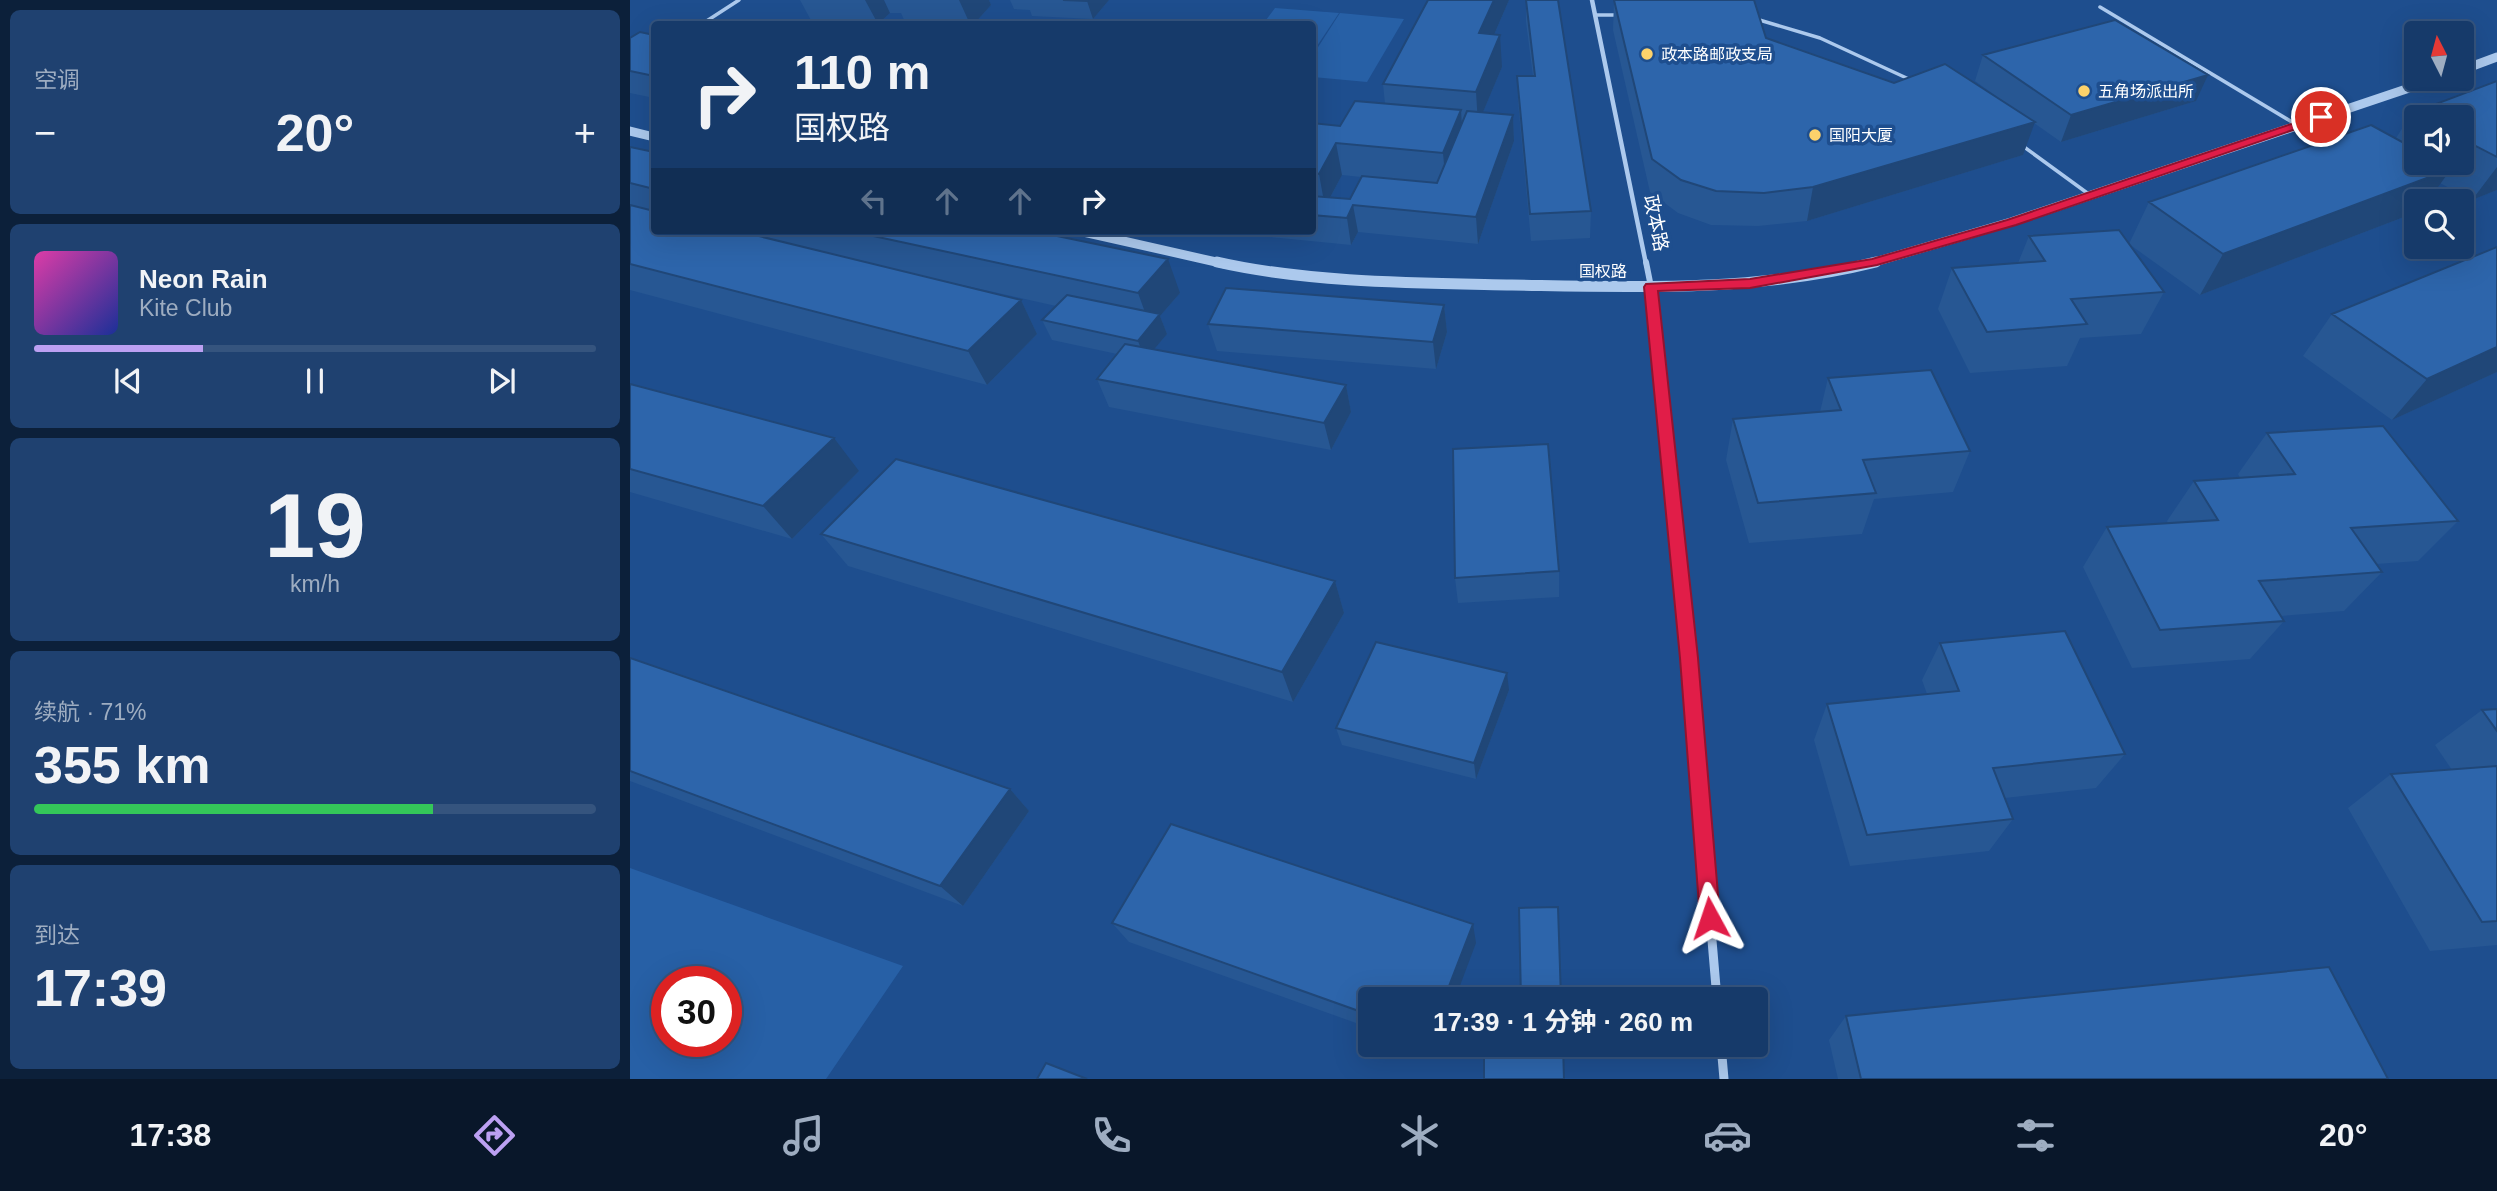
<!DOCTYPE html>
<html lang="zh">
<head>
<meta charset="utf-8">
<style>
	body { margin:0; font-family:Arial,"Noto Sans SC",sans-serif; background:#1f4170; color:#f1f3f6; height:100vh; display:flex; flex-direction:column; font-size:26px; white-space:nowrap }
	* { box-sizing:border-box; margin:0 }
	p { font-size:23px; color:#9eadc1 }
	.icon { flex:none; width:38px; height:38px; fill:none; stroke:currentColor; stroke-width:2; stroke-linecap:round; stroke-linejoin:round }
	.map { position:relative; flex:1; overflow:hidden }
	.side { display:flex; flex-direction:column; gap:10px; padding:10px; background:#0c203a; width:630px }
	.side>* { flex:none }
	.hud { position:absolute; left:21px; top:21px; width:665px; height:214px; border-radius:7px; box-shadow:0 7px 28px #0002,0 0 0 2px #35547e; background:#163a6a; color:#f1f3f6; overflow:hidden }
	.needle { width:46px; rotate:354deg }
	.buttons { position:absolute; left:1774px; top:21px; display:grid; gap:14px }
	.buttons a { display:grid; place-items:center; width:70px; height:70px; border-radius:7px; background:#163a6a; box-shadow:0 7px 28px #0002,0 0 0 2px #35547e; font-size:35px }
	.speed { position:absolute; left:21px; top:966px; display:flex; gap:14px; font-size:35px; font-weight:700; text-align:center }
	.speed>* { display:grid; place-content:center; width:91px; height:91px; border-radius:50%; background:#163a6a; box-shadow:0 7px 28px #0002,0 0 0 2px #35547e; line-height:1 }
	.speed .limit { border:10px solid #d22; background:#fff; color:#111 }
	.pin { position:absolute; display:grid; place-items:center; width:60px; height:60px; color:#fff; margin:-30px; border:4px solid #fff; border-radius:50%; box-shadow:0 2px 7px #0007 }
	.me { position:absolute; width:77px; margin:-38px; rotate:355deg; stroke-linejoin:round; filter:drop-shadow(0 0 5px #0008) }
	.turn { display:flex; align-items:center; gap:24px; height:147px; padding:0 28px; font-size:32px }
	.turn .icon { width:91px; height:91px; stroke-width:2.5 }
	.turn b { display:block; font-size:49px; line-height:60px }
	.lanes { display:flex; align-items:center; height:66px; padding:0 28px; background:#0003; justify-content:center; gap:35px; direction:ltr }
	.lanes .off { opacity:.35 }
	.big { font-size:52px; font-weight:700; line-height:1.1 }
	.side .tile { flex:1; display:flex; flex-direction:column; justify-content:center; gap:10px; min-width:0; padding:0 24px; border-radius:10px; background:#1f4170 }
	.side .dial { align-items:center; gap:0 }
	.dial b { font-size:91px; line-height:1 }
	.song { display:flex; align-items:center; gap:21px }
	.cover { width:84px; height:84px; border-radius:10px; background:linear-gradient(135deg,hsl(320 70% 55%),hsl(230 70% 35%)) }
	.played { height:7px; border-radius:4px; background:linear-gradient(90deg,#bca0f2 30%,#35547e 30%) }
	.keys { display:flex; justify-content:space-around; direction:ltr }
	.heat { display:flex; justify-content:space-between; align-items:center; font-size:38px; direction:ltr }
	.charge { height:10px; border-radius:5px; background:linear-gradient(90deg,#34c759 71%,#35547e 0) }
	.trip { position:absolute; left:728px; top:987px; width:410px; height:70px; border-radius:7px; background:#163a6a; box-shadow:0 7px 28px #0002,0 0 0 2px #35547e; font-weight:700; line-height:70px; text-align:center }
	.menu { display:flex; height:112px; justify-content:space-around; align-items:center; background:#09172a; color:#9eadc1 }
	.menu .icon { width:49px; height:49px }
	.menu .current { color:#bca0f2 }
	.menu b { font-size:32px; color:#f1f3f6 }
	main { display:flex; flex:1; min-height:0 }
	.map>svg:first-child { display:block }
</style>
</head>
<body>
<main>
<section class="side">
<div class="tile"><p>空调</p>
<div class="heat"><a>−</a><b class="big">20°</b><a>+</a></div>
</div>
<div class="tile">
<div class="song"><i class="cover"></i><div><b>Neon Rain</b><p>Kite Club</p></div></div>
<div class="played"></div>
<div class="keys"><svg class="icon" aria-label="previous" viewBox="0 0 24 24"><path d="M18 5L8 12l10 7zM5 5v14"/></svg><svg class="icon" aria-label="pause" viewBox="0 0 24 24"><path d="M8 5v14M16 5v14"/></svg><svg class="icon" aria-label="next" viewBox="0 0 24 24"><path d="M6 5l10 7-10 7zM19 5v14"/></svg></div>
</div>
<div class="tile dial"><b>19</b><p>km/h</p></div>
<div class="tile"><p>续航 · 71%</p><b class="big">355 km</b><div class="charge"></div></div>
<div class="tile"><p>到达</p><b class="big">17:39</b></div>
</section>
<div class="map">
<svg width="1867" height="1079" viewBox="0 0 1867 1079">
	<rect width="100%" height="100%" fill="#1e4e8e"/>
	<!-- green -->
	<path fill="#2760a6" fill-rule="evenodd" d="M645,8L709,13L683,52L682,24H633Z
		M710,13L774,19L737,82L683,77V55Z
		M0,868L273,966L196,1079H0ZM37,982H96V1041H37Z"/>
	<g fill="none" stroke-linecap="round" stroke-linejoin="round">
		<!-- service -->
		<path stroke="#acc9ed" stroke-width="3.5" d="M1470,7L1667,125
			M965,15H990
			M1126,19L1190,38L1283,81
			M72,24L109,0
			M1390,144L1460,195"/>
		<!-- minor-far2 -->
		<path stroke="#acc9ed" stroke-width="4.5" d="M962,0L1016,264"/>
		<!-- minor-far1 -->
		<path stroke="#acc9ed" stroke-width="6" d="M1016,262L1021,287L1054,614"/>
		<!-- minor -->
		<path stroke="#acc9ed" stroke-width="9" d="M1054,612L1087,999
			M1091,1045L1094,1079"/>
		<!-- tertiary-far1 -->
		<path stroke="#acc9ed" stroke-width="9" d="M1832,70L1867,57
			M0,131L24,137
			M449,231L595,264
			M1238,264L1381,222L1806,79"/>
		<!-- tertiary -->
		<path stroke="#acc9ed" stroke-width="11" d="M587,262C679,283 788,283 882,285C1004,287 1127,292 1246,262"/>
	</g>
	<!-- wall -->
	<path fill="#275793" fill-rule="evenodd" d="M170,0H359L361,5L344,24H276L271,13H260L248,24H183Z
		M380,0H479L463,19L402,16L400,10L384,9Z
		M798,0H879L864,35L872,67L853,112L883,115L884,141L848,244L728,232L721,245L600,233L599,231H682V123L710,126L755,104L753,84ZM712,175L731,177L720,199L700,198Z
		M896,0L961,211L960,238L901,241L888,102L887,76H903L896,22Z
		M984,0L1136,38L1264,83L1384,109L1345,81L1353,55L1566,101L1431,142L1404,123L1393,155L1177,221L1128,226L1081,225L1048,213L1020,192L983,30Z
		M24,35V98L0,93V38Z
		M1867,81V190L1842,200L1810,183L1798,201H1787V212L1570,295L1499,244L1519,202L1766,138L1782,113ZM1787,117H1832V163H1787Z
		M0,147L24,152V231H403L550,293L530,316L537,334L524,349L716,385L721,412L701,450L479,407L467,379L487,354L422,340L412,320L426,306L297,277L391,300L407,334L357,385L0,290Z
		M1399,236L1534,292L1511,334L1450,338L1437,366L1340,373L1308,309L1322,268L1388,263Z
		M814,305L817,332L806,369L587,351L578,324Z
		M1702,314L1867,372L1762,420L1673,356Z
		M1198,378L1340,451L1323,492L1244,499L1232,534L1119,543L1096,460L1103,419L1190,412Z
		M0,384L229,471L162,539L0,492Z
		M1637,433L1828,521L1788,561L1746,564L1752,572L1714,611L1650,616L1654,621L1620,659L1502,668L1453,567L1477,527L1538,523L1537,521L1564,481L1610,478L1608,474Z
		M191,534L705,581L714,613L663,702L218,566Z
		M929,571V597L828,603L825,578Z
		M1310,643L1495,754L1466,788L1375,798L1383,819L1359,851L1220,866L1184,740L1197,704L1297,694L1292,680Z
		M0,658L380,789L399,811L333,906L0,781Z
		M879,690L846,779L712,745L706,728Z
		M1867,709V945L1800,951L1718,808L1761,774L1822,770L1805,745L1852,710Z
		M482,923L846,943L740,999V1028L499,942Z
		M1216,1016L1758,1079H1208L1199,1040Z
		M786,1045H808L805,1052Z"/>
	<!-- shaded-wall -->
	<path fill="#204778" d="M235,0H254L260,13L248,24Z
		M329,0H359L361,5L344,24H340Z
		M458,0H479L463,19L457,1Z
		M864,0H879L851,65L849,33Z
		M870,35L872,67L848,124L846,92Z
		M1578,75L1566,101L1431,142L1441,115Z
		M831,110L833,143L816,186L813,153Z
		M883,115L884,141L848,244L846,217Z
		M1405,122L1393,155L1177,221L1183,187Z
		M706,143L712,175L695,207L689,174Z
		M1867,167V190L1842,200Z
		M1821,169L1798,201H1787V212L1570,295L1593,254Z
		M723,205L728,232L721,245L717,218Z
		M538,259L550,293L530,316L537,334L515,360L508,341L520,326L508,293Z
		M391,300L407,334L357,385L338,351Z
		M814,305L817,332L806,369L803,342Z
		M1867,347V372L1762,420L1797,379Z
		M716,385L721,412L701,450L694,423Z
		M204,438L229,471L162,539L133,506Z
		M705,581L714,613L663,702L652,672Z
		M877,673L879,690L846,779L844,763Z
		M380,789L399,811L333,906L310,886Z
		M843,924L846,943L825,999H814Z
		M803,1045H808L805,1052Z"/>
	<!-- building -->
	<path fill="#2d65ab" stroke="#204778" stroke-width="2" d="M433,0H458L457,1Z
		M798,0H864L849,33L870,35L846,92L753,84Z
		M896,0H928L961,211L900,214L887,76H905Z
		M984,0H1124L1136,38L1264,83L1315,64L1405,122L1183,187L1134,193L1086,191L1051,180L1022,159Z
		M1485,20L1578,75L1441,115L1353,55Z
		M10,32L24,35V76L0,71V38Z
		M1867,81V157L1832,139V117H1791L1782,113Z
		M725,101L831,110L813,153L706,143L689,174L682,173V123L710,126Z
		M837,111L883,115L846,217L723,205L717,218L682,215V196L720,199L732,176L807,183Z
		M1741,125L1787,150V163H1810L1821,169L1593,254L1519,202Z
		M0,147L24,152V189L0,183Z
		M0,205L24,211V231H108L391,300L338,351L0,264Z
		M1489,230L1534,292L1441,299L1457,324L1357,332L1322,268L1415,261L1399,236Z
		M220,231H403L538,259L508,293Z
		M1867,247V347L1797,379L1702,314Z
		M596,288L814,305L803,342L578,324Z
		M437,295L530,314L508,341L412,320Z
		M495,344L716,385L694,423L467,379Z
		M1301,370L1340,451L1233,460L1246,493L1128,503L1103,419L1211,410L1198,378Z
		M0,384L204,438L133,506L0,469Z
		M1753,426L1828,521L1721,528L1752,572L1629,581L1654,621L1530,630L1477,527L1588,520L1564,481L1665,474L1637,433Z
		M918,444L929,571L825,578L823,449Z
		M266,459L705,581L652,672L191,534Z
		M1435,631L1495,754L1363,768L1383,819L1237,835L1197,704L1329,691L1310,643Z
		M746,642L877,673L844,763L706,728Z
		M0,658L380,789L310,886L0,771Z
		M1867,709V731L1852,710Z
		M1867,766V921L1852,922L1761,774Z
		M541,824L843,924L814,999H740V1015L482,923Z
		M928,907L931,999H891L889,908Z
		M1699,967L1758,1079H1231L1216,1016Z
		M854,1045H933L934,1079H854Z
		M416,1063L457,1079H407Z"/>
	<!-- route -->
	<path fill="#e11d48" stroke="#92132f" stroke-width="2" d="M1691,114L1696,117L1695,119L1386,225L1247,265L1120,288L1028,291L1068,658L1090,918L1087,925L1080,928L1073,925L1070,918L1050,658L1014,287L1016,284L1120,279L1242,259L1377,220Z"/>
	<!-- markers -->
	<g fill="#fcd26b" stroke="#1e4e8e" stroke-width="2.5">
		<circle cx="1017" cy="54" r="7"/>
		<circle cx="1454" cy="91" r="7"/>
		<circle cx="1185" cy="135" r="7"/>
	</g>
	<g text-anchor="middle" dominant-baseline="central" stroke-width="7" stroke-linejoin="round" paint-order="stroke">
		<!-- far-poi labels -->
		<g font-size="16" fill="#fff" stroke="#1e4e8e" text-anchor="start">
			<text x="1031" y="54">政本路邮政支局</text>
			<text x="1468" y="91">五角场派出所</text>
			<text x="1199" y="135">国阳大厦</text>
		</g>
		<!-- far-street labels -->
		<g font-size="16" fill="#fff" stroke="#1e4e8e">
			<text x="973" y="271">国权路</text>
		</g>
		<!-- street labels -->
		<g font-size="19" fill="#fff" stroke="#1e4e8e">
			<text transform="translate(1026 223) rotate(78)">政本路</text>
		</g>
	</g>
</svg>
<div class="buttons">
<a><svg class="needle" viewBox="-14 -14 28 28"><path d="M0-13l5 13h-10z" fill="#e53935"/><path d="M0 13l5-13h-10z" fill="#9eadc1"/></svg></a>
<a><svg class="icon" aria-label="sound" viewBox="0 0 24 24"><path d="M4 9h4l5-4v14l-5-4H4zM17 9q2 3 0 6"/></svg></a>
<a><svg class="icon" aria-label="search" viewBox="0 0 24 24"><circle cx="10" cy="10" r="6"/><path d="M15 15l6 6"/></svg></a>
</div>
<div class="speed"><div class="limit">30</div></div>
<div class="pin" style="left:1691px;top:117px;background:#d93025"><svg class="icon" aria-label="arrive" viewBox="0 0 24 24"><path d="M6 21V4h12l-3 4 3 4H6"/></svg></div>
<svg class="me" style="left:1080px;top:918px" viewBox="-20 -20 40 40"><path d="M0-17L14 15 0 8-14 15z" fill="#e11d48" stroke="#fff" stroke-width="4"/></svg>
<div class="trip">17:39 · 1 分钟 · 260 m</div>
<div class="hud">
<div class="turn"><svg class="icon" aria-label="right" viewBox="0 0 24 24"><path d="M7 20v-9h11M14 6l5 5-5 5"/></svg><div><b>110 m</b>国权路</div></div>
<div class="lanes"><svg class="icon off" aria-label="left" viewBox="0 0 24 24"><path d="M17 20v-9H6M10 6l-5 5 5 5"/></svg><svg class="icon off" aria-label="ahead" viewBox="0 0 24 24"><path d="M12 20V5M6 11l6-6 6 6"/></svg><svg class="icon off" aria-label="ahead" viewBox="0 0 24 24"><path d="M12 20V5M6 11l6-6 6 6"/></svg><svg class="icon" aria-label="right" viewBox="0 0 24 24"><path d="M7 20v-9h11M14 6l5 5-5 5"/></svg></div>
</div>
</div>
</main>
<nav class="menu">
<b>17:38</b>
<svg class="icon current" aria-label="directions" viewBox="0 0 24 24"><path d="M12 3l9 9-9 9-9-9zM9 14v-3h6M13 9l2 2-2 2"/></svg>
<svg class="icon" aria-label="music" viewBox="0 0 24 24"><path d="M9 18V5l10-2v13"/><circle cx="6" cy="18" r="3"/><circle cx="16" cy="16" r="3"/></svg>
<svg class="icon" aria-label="phone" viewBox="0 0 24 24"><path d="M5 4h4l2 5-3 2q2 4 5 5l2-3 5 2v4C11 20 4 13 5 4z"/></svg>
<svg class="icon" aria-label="climate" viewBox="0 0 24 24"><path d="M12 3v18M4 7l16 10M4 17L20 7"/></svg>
<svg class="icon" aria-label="car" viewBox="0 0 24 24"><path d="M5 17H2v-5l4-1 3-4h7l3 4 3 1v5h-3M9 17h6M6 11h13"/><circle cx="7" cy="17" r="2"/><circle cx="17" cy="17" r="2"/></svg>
<svg class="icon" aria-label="filters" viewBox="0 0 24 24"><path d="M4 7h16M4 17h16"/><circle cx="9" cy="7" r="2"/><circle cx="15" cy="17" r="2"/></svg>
<b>20°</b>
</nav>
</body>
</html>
